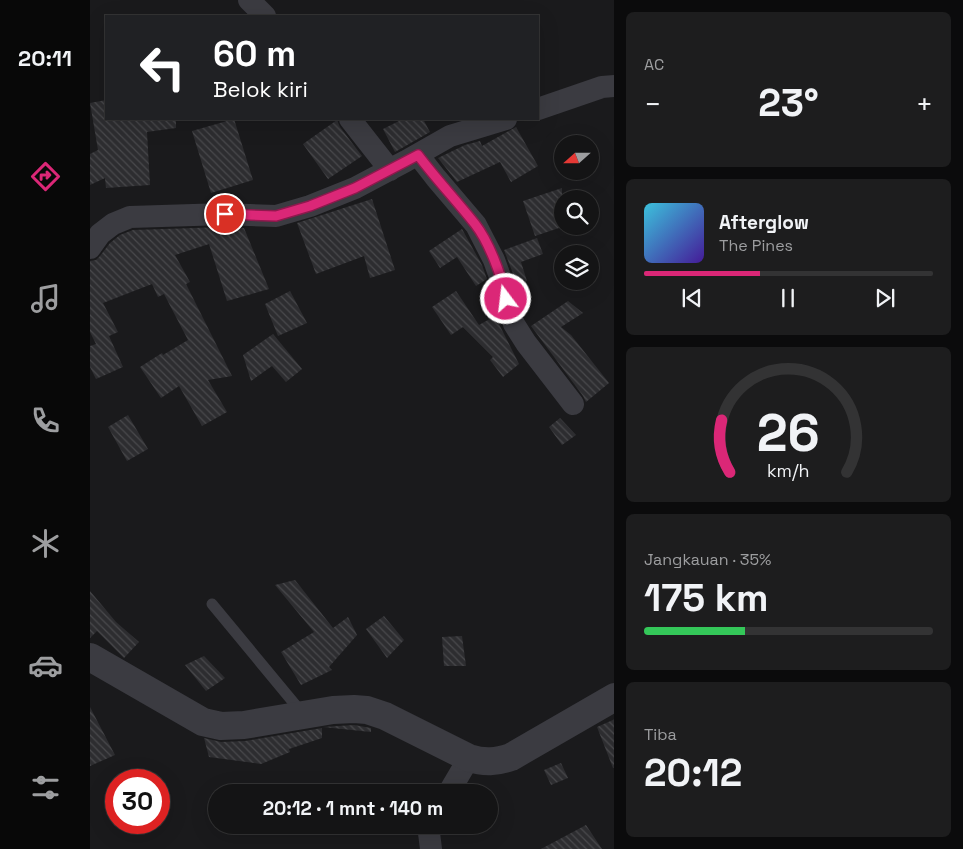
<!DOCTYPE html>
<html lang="id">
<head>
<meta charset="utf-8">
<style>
	body { margin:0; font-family:"Space Grotesk",sans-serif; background:#1d1d1e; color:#f1f3f6; height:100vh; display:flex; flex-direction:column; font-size:19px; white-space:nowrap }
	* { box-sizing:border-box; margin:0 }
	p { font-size:16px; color:#9d9ea0 }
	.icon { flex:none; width:28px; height:28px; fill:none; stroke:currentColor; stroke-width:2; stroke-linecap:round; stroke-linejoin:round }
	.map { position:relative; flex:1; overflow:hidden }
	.sheet { display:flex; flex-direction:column; gap:12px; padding:12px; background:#0b0b0c; width:349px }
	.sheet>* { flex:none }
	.hud { position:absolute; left:15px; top:15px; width:434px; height:105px; border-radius:0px; box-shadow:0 5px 20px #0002,0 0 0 1px #333334; background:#202124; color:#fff; overflow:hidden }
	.needle { width:32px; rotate:249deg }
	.controls { position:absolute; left:464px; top:135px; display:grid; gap:10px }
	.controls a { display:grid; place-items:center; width:45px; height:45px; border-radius:50%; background:#141415; box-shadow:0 5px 20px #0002,0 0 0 1px #333334; font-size:25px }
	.speed { position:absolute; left:15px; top:769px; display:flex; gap:10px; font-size:25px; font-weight:700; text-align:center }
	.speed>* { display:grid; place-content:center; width:65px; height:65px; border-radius:50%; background:#141415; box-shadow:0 5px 20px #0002,0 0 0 1px #333334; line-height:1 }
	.speed .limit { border:8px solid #d22; background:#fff; color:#111 }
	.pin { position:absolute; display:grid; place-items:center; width:42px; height:42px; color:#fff; margin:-21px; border:2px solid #fff; border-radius:50%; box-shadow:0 1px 5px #0007 }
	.me { position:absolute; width:55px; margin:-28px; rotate:345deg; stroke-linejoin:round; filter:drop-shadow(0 0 4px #0008) }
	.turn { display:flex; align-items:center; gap:18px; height:105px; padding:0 25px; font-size:22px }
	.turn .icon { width:65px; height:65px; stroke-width:2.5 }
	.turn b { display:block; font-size:35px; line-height:42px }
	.big { font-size:38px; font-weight:800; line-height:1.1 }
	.sheet .tile { flex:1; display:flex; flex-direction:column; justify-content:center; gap:8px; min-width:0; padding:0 18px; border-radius:8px; background:#1d1d1e }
	.sheet .dial { align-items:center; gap:0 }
	.dial svg { height:130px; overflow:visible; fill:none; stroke:#333334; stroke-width:7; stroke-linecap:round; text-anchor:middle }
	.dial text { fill:#f1f3f6; stroke:none }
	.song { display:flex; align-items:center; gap:15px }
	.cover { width:60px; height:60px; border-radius:8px; background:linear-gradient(135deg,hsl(190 70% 55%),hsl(260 70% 35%)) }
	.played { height:5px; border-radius:2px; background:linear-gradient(90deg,#db2777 40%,#333334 40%) }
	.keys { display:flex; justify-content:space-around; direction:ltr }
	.heat { display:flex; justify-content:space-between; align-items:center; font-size:28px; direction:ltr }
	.charge { height:8px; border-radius:4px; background:linear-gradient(90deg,#34c759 35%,#333334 0) }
	.trip { position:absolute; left:118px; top:784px; width:290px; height:50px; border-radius:25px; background:#141415; box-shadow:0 5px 20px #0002,0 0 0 1px #333334; font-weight:800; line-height:50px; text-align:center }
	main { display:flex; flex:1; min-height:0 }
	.dock { display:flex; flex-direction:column; width:90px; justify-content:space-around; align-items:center; background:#080808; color:#9d9ea0 }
	.dock .icon { width:35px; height:35px }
	.dock .selected { color:#db2777 }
	.dock b { font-size:22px; color:#f1f3f6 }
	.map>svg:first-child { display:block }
</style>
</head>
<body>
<main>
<nav class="dock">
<b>20:11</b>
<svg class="icon selected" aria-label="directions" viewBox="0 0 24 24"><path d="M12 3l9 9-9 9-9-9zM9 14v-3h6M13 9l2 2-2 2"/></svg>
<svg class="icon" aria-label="music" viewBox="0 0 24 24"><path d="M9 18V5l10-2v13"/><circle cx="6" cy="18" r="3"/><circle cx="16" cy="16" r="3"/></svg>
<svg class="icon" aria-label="phone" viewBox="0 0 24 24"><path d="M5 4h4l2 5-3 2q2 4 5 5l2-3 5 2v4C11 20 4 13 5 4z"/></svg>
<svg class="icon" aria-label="climate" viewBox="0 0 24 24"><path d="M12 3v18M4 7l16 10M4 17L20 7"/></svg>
<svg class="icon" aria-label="car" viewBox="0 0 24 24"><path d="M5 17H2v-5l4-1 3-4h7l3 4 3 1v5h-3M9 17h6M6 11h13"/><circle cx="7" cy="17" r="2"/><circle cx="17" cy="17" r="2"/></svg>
<svg class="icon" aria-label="filters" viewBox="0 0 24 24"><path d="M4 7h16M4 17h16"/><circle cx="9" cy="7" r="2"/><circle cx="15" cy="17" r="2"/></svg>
</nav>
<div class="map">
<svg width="525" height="849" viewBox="0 0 525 849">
	<defs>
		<pattern id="building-back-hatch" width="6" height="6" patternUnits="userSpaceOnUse" patternTransform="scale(1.25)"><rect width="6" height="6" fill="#2d2d30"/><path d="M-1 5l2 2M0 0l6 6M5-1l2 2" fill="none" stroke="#49494c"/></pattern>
	</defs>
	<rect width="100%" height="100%" fill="#1a1a1c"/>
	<!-- building -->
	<path fill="url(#building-back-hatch)" d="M16,100V119H86V128L57,132L60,185L16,188L15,178L0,185V154L8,150L0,103Z
		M144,119L163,180L121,193L102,131Z
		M313,119H333L340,132L305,152L293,129Z
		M247,120L250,127L272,156L238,179L213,144Z
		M426,127L448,166L421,182L410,162L367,182L348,158L375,145L390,141L392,146Z
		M472,188V227L445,236L433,201Z
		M282,199L305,270L280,278L274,256L226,274L207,223Z
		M135,227L154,228L179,289L137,301L119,244L85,255L100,282L96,284L142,376L118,380L137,412L112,426L89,386L71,398L50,367L72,353L73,355L98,340L74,294L68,297L62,284L13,303L28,332L19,336L33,367L6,379L0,367V346L6,344L0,332V261L6,260L10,256L20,243L30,235L43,230Z
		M372,229L392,265L397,279L386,286L367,257L350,268L339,251Z
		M447,238L453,254L431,262L437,281L427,284L414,250Z
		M200,291L217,323L188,336L175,304Z
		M366,291L389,325L405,316L429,364L413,377L400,360L403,357L373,327L361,335L342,307Z
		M478,301L493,313L471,327L481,335L519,383L496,402L493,396L441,326Z
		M183,334L212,369L196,382L182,366L161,381L153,355Z
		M38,415L58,449L37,461L18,427Z
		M470,418L486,435L472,445L459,427Z
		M205,580L243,628L258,617L267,635L239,667L242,670L211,685L191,652L224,632L185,585Z
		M0,591L26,622L49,642L34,658L7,631L0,638Z
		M294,616L314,640L297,658L276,629Z
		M372,636L376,666H354L352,637Z
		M114,656L135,678L116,691L95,665Z
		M0,707L25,755L0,766Z
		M525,719V768H523L507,727Z
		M264,725L281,728V732L233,727Z
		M232,728V738L199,749L200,752L171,764L119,757L114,738L131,742L155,741Z
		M471,763L478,778L461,785L454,770Z
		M496,825L512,849H451Z"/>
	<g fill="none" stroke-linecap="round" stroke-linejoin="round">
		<!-- service -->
		<path stroke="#3b3b41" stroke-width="11" d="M122,604L213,714"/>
		<!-- minor -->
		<path stroke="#3b3b41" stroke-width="22" d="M159,0L175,16
			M448,109L512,87L525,86
			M260,119L300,170
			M328,155L346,178L386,225L404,260L414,288L416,299L424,324L436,343L483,404
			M0,248L10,234L23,224L40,217L135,214L186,216L220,206L265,188L316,161L360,136L416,119
			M359,792L379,758
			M338,825L341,849"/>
		<!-- tertiary -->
		<path stroke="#3b3b41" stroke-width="28" d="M0,657L113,722L131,726L154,725L243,710L264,709L277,710L295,716L379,758C395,763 406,762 421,757L525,697"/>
	</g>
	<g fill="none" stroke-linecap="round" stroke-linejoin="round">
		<defs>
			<path id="route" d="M135,214L186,216L220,206L265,188L328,155C346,179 366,200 385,224C399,242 412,276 416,299"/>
		</defs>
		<!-- route casing -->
		<use href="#route" stroke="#8e194d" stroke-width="12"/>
		<!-- route -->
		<use href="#route" stroke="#db2777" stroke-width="9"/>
	</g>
</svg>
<div class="controls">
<a><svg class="needle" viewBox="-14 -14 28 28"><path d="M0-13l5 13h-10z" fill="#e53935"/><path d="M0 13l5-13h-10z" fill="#9d9ea0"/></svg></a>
<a><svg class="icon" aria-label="search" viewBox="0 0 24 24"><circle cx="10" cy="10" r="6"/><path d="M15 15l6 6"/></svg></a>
<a><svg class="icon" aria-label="layers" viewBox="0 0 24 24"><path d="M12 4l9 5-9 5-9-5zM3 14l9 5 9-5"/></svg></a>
</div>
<div class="speed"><div class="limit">30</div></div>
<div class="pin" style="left:135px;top:214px;background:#d93025"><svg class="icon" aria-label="arrive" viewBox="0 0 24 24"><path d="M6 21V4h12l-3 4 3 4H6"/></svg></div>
<svg class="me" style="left:416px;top:299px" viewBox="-20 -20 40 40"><circle r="17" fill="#db2777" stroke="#fff" stroke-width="3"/><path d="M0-11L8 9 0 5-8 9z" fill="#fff"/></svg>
<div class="trip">20:12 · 1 mnt · 140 m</div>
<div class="hud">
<div class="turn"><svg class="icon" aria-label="left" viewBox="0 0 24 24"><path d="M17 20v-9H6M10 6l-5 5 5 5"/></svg><div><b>60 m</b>Belok kiri</div></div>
</div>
</div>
<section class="sheet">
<div class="tile"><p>AC</p>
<div class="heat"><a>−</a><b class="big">23°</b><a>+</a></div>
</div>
<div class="tile">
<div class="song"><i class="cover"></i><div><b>Afterglow</b><p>The Pines</p></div></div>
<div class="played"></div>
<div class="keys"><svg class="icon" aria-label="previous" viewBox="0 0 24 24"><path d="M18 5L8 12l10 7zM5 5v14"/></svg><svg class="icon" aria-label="pause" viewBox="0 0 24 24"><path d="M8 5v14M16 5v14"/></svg><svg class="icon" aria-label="next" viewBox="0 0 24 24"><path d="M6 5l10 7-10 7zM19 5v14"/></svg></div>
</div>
<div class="tile dial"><svg viewBox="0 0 100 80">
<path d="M14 69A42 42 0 1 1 86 69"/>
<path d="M14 69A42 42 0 0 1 9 37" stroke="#db2777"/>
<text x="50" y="56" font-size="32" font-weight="700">26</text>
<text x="50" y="72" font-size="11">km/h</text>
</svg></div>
<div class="tile"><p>Jangkauan · 35%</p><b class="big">175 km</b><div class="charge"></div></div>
<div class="tile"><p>Tiba</p><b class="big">20:12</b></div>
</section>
</main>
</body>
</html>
